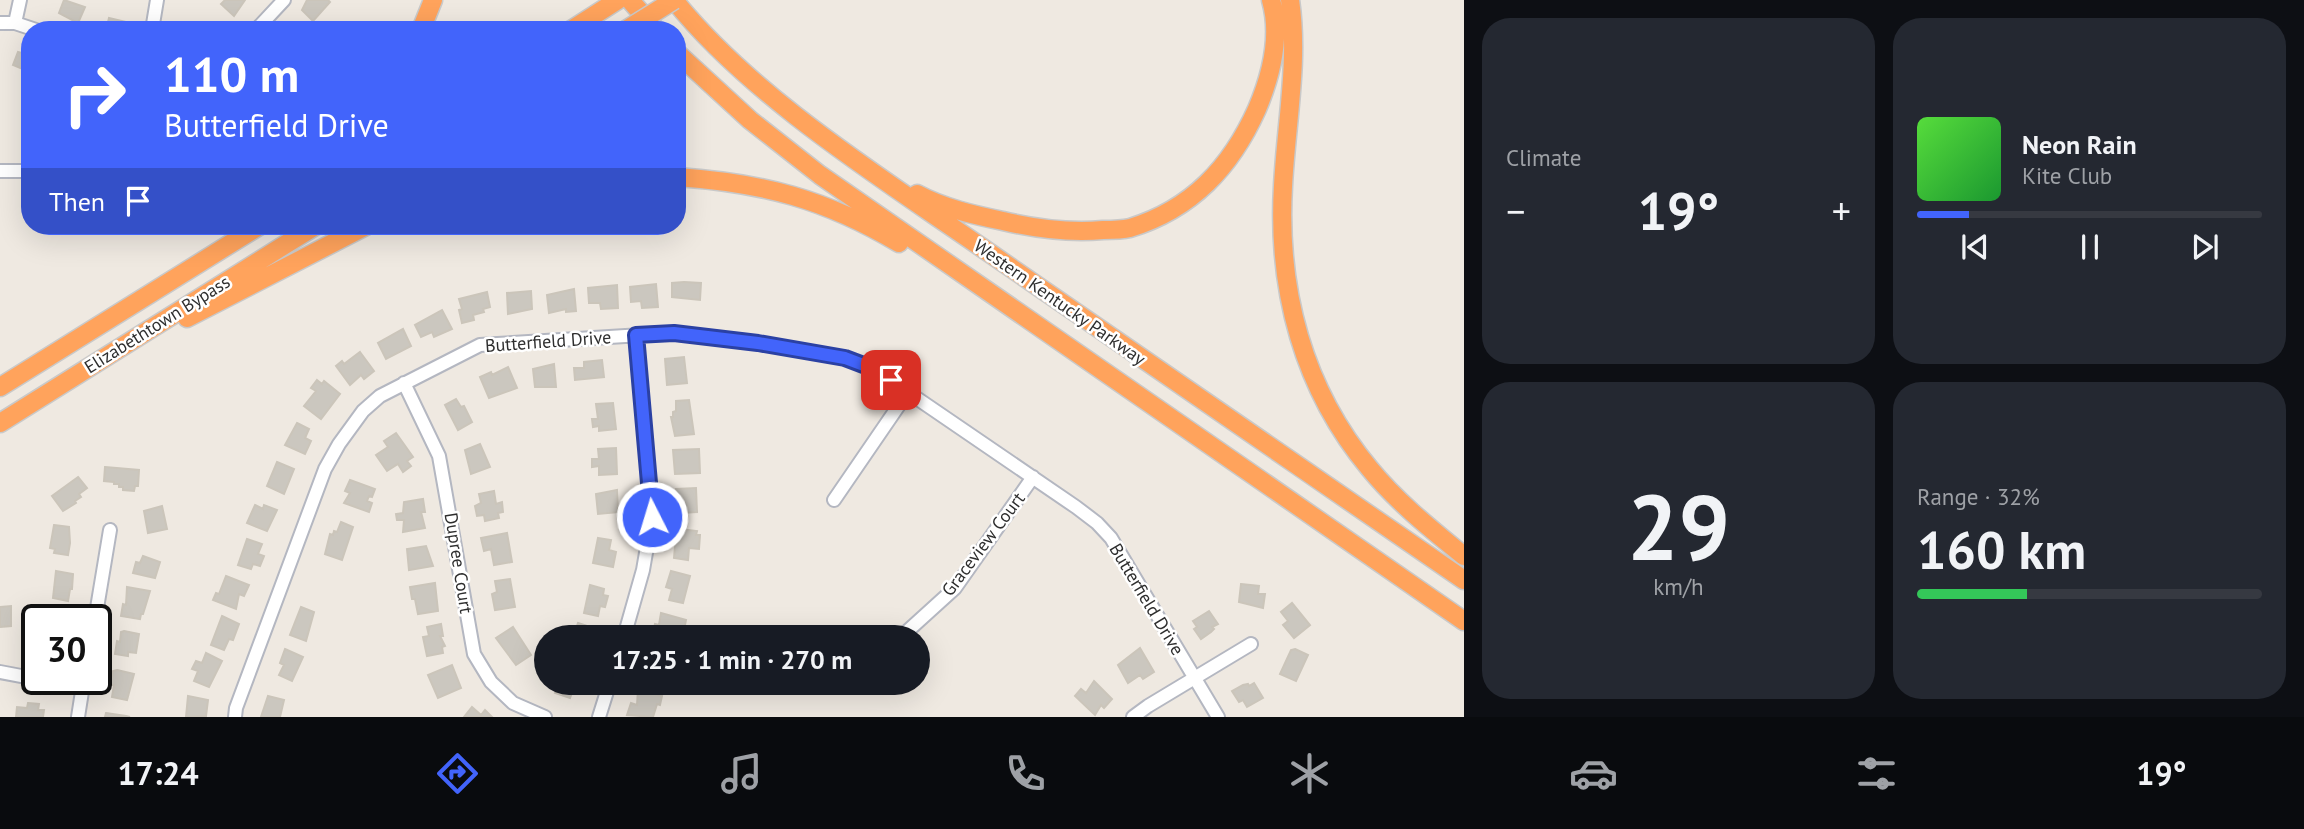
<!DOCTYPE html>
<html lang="en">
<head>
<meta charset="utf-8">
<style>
	body { margin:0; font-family:"PT Sans",sans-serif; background:#242831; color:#f1f3f6; height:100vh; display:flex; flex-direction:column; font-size:26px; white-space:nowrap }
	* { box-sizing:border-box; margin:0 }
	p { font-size:23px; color:#9ea1a6 }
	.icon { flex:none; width:38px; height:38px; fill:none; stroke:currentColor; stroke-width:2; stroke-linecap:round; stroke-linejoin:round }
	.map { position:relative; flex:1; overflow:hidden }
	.drawer { display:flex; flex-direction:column; gap:18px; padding:18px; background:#0d0f14; width:840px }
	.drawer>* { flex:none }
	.hud { position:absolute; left:21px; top:21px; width:665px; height:214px; border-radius:28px; box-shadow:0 7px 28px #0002; background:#4264fb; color:#fff; overflow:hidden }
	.speed { position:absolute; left:21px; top:604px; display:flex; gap:14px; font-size:35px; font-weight:700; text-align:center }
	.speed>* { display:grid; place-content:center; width:91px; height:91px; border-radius:50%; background:#171b24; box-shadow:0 7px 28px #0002; line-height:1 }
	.speed .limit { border:4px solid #111; border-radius:10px; background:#fff; color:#111 }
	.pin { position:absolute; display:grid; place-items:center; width:60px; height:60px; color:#fff; margin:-30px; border-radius:14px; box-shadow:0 4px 10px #0006 }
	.me { position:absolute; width:77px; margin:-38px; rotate:355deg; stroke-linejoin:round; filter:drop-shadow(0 0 5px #0008) }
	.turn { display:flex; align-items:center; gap:24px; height:147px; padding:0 28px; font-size:32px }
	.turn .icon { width:91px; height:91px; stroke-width:2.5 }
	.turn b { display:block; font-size:49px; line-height:60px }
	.then { display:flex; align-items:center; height:66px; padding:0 28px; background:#0003; gap:14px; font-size:26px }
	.big { font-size:52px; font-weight:700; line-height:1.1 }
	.drawer .tile { flex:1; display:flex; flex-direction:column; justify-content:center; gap:10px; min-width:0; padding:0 24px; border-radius:28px; background:#242831 }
	.drawer .dial { align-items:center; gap:0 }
	.dial b { font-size:91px; line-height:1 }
	.song { display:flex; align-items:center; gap:21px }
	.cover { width:84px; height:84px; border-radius:10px; background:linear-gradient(135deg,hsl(110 70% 55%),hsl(130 70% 35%)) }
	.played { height:7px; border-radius:4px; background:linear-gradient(90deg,#4264fb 15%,#363941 15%) }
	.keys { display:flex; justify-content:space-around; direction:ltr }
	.heat { display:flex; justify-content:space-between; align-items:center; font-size:38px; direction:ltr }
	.charge { height:10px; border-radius:5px; background:linear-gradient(90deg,#34c759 32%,#363941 0) }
	.drawer .tiles { flex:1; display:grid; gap:18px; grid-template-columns:repeat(2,1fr) }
	.trip { position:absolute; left:534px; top:625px; width:396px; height:70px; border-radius:35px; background:#171b24; box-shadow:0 7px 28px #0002; font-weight:700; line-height:70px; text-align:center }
	.tab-bar { display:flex; height:112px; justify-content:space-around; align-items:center; background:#090b0e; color:#9ea1a6 }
	.tab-bar .icon { width:49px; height:49px }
	.tab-bar .on { color:#4264fb }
	.tab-bar b { font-size:32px; color:#f1f3f6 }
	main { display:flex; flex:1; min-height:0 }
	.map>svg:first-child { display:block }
</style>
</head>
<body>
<main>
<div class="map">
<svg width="1464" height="717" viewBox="0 0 1464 717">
	<rect width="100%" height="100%" fill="#efe9e1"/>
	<!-- building -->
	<path fill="#cbc7bf" stroke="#cbc5ba" stroke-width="2" d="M64,0L85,7L78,23L59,13Z
		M225,0H245L234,16L221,4Z
		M307,0H328L330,2L313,21L302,10Z
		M109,18L130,23L134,25L133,30H106Z
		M18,52L30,55V72L13,65Z
		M684,282L701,283L700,300L672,297V283Z
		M656,284L658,307L642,308L641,301L631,302L630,287Z
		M617,285L618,308L601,309L600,303H589L588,288Z
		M574,289L576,311L566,312V309L549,313L547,295Z
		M531,291L532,309L508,314L507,293Z
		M487,292L490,307L483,309L484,312L473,315L474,320L462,323L459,310L462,309L459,299Z
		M442,310L452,329L434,337L432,332L421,337L415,325Z
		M403,329L411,346L386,359L378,343Z
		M360,352L374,371L364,379L361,375L350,385L336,366L342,361L344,364Z
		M684,357L687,383L667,385L665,359Z
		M602,360L604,377L575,380L574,368H584V362Z
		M554,364L556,387H535L533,369Z
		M508,367L517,388L489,398L480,377L491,372L492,375Z
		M317,380L322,384L324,381L340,394L321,419L304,406L316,391L311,388Z
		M456,399L461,407L464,406L472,422L458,430L445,405Z
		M689,400L694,434L675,436L671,417H673V412L676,411V401Z
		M613,403L616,429L599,431V426L593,427L592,419H598L596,404Z
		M297,423L309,429L305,438L311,441L305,454L285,445Z
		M396,433L413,457L407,461L411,466L403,472L398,464L387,471L376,455L388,447L384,441Z
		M480,444L490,467L471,474L465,450Z
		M616,448L617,474L599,475V466L592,467V459H599L598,449Z
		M699,449L700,473L675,474L673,450Z
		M277,462L294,469L284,494L267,486Z
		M105,467L139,470L138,486H135L134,491L123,490V487H119V484H114V482L104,481Z
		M78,477L87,488L79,494L81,497L75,501L76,503L63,511L52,496Z
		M350,480L375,489L372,497L369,496L367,501L372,503L369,512L344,503L350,493L345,491Z
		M696,488L697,512L680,513L676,489Z
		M617,490L618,512L598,514L596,494Z
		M494,491L496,504L502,502L503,512L498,513L499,518L485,521L484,515L477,516L475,506L481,503L479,494Z
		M423,499L425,512H421L425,528L403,532L404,520H397L396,514L403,513L404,502Z
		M255,505L263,509L264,505L277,510L267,531L247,523Z
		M162,506L167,529L148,533L144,511Z
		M341,522L353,527L342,560L325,554L330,534L333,535L334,531L337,532Z
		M54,525L69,527L70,543L68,555L54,553L55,549L50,548Z
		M680,529L697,531L696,535H700L699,549L689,548L688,560L674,558L676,535L680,536Z
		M507,533L512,562L494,565L491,549L484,551L481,538Z
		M598,538L611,540L609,550L616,552L613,567L593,563Z
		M247,539L262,544L258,554L264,556L260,566L253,564L251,569L238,565Z
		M426,546L433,566L409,570L407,549Z
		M143,556L160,562L155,578L133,573L136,562L140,563Z
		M56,571L73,574L72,589H70L68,601L53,598Z
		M671,571L690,576L683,603L669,600L672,589L666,587Z
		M226,576L249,585L244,596L239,594L236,609L213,600L216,593L219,594Z
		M510,579L515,607L495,610L492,594L497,592L495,581Z
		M435,583L438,611L418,614L415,599H412L410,587Z
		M1241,584L1259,586L1258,594H1265L1263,608L1239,602Z
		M590,585L604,589L603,595L608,596L605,607L600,606L598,616L584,613Z
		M127,587L150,591L143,614H141L140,619L121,616L123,604L126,605Z
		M1292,603L1310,625L1294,638L1283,625L1288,621L1281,612Z
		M11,606V626L0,627V607Z
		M301,607L314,612L306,641L290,635Z
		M1209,611L1218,624L1212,627L1214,629L1211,632L1201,639L1194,629L1197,627L1193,621Z
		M661,613L686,620L684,630L678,628V637L652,635L655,624L659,625Z
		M48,614L64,617V620H47Z
		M222,616L239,624L233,640L229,639L224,650L211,645Z
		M578,623L593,628L590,637H573Z
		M441,624L443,636H440L445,646L442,647L443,653L427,656L423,637L429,636L427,627Z
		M513,627L531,655L516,665L496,638Z
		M124,631L139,634L136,653L128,652V656L115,654L117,641L120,642L121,632Z
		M1140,648L1154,672L1143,679L1140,675L1128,683L1118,665Z
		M285,649L303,657L292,681L279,675L284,665L280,663Z
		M1295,649L1308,655L1296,681L1280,674L1291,650Z
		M206,653L222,661L209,687L194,681L198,671L192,669L196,661L202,663Z
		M452,665L461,688L438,698L428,675Z
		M117,670L134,674L127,700L112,697L114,685H110L113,671Z
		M1094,681L1112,699L1104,708L1101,705L1095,715L1075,696L1081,689L1086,693Z
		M548,682H576L570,698L555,693L557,688L547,684Z
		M1254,683L1263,698L1247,707L1243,700L1239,702L1232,691L1243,685L1248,684L1249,686Z
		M638,689L662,696L660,705L657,704L653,717L627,715L631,703L637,705Z
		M188,696L208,700L206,716L186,717Z
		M268,696L284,700L280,717H261Z
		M28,703L39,704L38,710H44L43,717H16L17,707L27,708Z
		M472,707L481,715L485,710L492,717H464Z
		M106,713L126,716L130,717H105Z"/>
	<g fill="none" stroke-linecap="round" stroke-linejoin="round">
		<defs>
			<path id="minor" d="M0,23H15L36,30
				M15,23L20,0
				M152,30L157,0
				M256,30L284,0
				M0,171H27
				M404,383L439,456L474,654L491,682L513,703L545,717
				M834,500L908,392
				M95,620L110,530
				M624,637L643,570L652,518L636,335
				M901,637L955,588L1033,477
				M0,672L37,679
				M39,679L83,687
				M78,717L84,679
				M235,717L236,708L325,469L339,444L363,411L380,396L480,345L674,333L758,343L845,358L874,369L1076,507L1097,523L1111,538L1218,717
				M599,717L610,682
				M1133,717L1148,706L1251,644"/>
			<path id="highway" d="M630,0L656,30
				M674,0C752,97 880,177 981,247C1142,359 1303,469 1464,580
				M1290,0C1299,61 1286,125 1283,186C1277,290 1303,389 1370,469C1397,502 1431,529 1464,556
				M421,30L433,0
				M571,30L618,0
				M677,53L750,120L820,175L1464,621
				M677,177C763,183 825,199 899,243
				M917,194C943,208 974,215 1003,221C1037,229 1069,233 1103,230C1112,230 1121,230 1130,228C1192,209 1231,167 1257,109C1271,76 1281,35 1271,0
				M187,318L366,226
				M0,387L259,226
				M0,423L315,226"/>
		</defs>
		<!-- minor casing -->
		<use href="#minor" stroke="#b4b7c1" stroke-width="16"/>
		<!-- highway casing -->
		<use href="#highway" stroke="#c9c9c9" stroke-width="21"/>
		<!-- minor -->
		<use href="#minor" stroke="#fff" stroke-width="12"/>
		<!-- highway -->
		<use href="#highway" stroke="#ffa35c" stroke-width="18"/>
		<defs>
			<path id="highway-bridge" d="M626,30L674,0"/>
		</defs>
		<!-- highway-bridge casing -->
		<use href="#highway-bridge" stroke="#c9c9c9" stroke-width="21" stroke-linecap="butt"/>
		<!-- highway-bridge -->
		<use href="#highway-bridge" stroke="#ffa35c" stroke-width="18"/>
	</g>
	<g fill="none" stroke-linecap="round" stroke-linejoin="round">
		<defs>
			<path id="route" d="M652,517L636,335L674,333L758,343L845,358L874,369L891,380"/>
		</defs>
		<!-- route casing -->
		<use href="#route" stroke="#2b41a3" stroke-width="18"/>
		<!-- route -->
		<use href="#route" stroke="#4264fb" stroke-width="12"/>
	</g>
	<g text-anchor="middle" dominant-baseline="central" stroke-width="5" stroke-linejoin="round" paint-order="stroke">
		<!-- street labels -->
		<g font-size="18" fill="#2e2e2e" stroke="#fff">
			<text transform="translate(1060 302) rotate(35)">Western Kentucky Parkway</text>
			<text transform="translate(157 324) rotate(-32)">Elizabethtown Bypass</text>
			<text transform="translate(548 341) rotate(-4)">Butterfield Drive</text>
			<text transform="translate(983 544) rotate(-53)">Graceview Court</text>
			<text transform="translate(459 563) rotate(81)">Dupree Court</text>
			<text transform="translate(1147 599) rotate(59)">Butterfield Drive</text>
		</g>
	</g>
</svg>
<div class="speed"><div class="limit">30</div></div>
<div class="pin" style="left:891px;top:380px;background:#d93025"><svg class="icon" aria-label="arrive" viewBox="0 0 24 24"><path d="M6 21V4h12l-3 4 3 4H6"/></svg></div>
<svg class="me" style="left:652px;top:517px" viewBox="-20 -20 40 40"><circle r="17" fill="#4264fb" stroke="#fff" stroke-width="3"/><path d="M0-11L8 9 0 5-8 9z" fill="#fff"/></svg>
<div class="trip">17:25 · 1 min · 270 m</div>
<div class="hud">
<div class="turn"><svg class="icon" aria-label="right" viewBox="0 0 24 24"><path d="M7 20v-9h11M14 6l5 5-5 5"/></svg><div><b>110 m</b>Butterfield Drive</div></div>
<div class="then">Then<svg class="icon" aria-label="arrive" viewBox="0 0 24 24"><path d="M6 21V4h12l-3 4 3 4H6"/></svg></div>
</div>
</div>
<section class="drawer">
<div class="tiles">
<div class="tile"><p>Climate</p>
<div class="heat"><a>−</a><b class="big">19°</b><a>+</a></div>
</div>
<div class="tile">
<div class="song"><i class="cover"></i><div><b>Neon Rain</b><p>Kite Club</p></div></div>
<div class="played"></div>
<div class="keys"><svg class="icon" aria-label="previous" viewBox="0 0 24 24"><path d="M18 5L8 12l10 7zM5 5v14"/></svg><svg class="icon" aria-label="pause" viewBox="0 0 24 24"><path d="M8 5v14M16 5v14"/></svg><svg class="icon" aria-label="next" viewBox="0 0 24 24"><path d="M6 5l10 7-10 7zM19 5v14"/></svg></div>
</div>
<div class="tile dial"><b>29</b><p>km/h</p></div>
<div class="tile"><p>Range · 32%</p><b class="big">160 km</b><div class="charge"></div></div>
</div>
</section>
</main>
<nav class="tab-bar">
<b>17:24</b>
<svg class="icon on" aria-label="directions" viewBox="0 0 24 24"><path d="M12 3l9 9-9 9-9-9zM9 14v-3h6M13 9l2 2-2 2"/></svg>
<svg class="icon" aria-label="music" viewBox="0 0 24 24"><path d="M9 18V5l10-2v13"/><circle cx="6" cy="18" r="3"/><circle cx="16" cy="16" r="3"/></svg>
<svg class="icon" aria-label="phone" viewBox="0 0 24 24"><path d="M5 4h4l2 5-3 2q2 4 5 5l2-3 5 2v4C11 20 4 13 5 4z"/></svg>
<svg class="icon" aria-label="climate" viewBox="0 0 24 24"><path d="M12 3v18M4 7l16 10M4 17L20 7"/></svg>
<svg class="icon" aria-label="car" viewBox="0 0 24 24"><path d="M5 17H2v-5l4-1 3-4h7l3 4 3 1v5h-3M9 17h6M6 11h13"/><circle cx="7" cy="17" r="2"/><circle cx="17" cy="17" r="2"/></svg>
<svg class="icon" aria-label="filters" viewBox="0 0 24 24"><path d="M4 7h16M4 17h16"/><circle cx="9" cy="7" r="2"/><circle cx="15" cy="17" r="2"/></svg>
<b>19°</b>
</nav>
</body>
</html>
